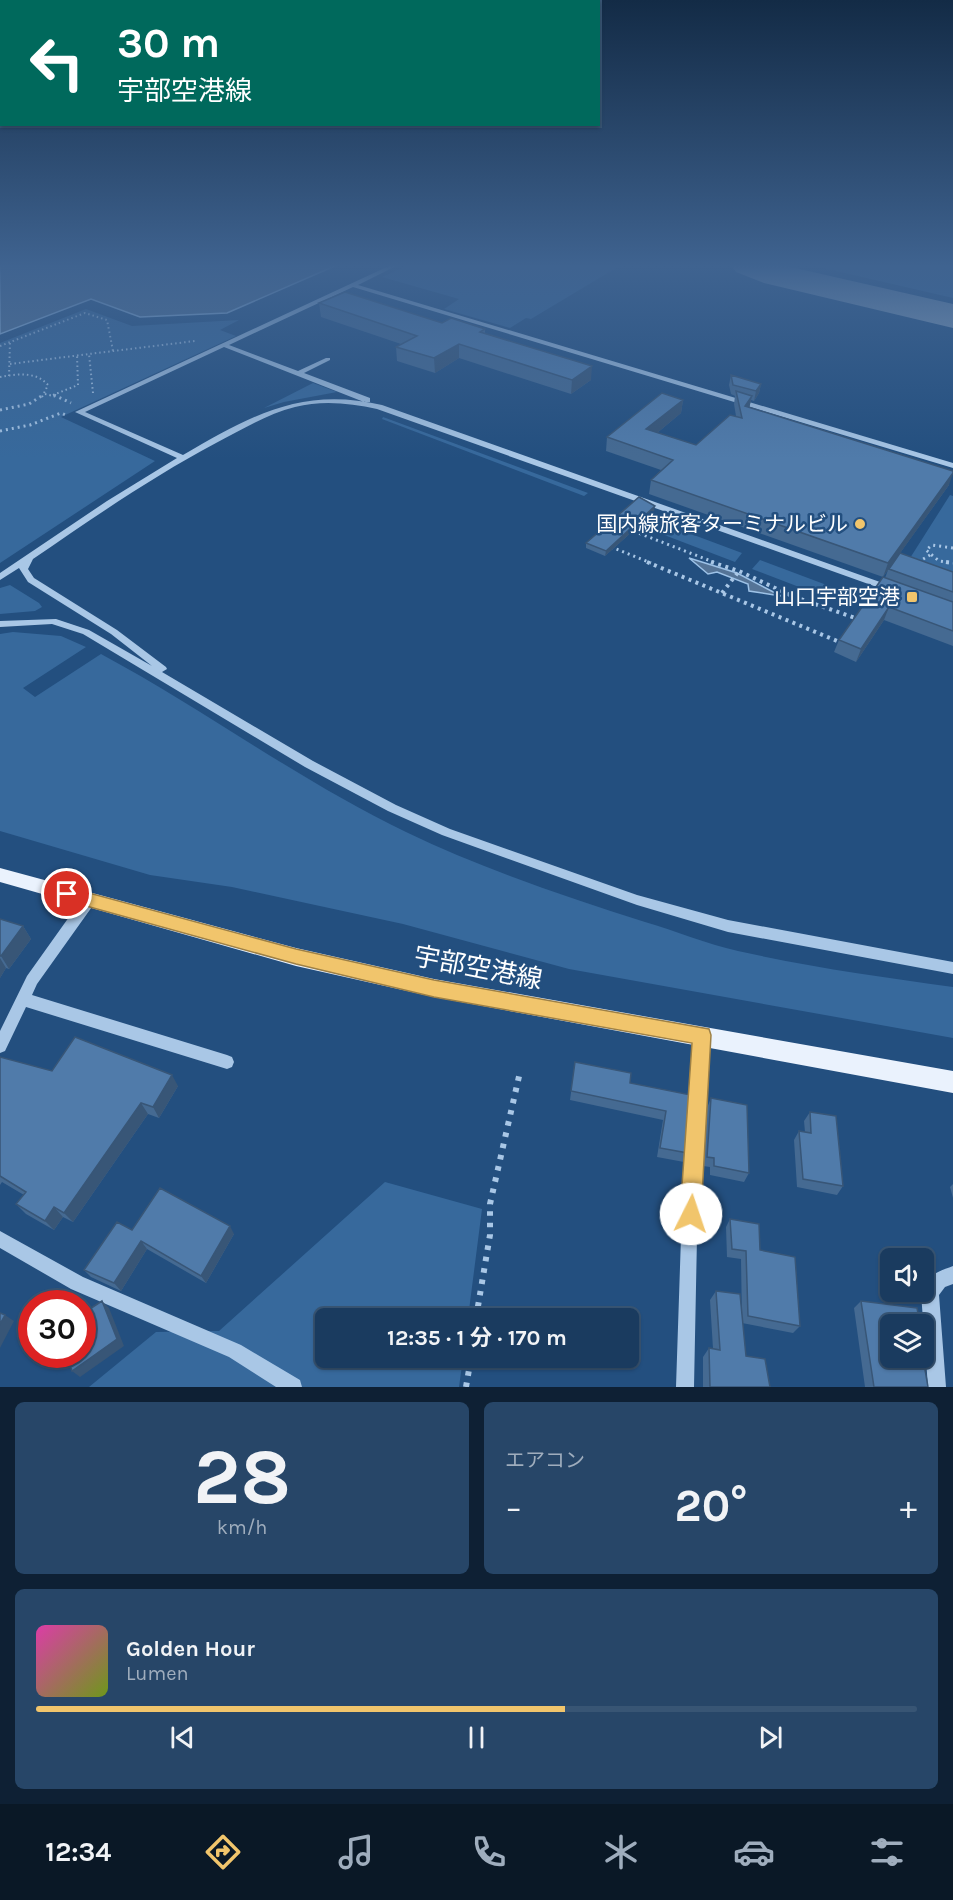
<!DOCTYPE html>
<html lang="ja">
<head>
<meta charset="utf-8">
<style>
	body { margin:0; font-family:Karla,"Noto Sans JP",sans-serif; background:#274668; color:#f1f3f6; height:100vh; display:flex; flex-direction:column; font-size:22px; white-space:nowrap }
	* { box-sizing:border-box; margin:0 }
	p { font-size:20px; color:#9fadbd }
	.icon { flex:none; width:33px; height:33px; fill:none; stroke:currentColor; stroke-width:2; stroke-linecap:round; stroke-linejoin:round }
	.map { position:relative; height:1387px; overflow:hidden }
	.details { display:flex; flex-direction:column; gap:15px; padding:15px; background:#0e2034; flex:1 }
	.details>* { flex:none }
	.guide { position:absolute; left:0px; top:0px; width:600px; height:126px; box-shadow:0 2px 4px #0004,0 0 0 2px #385574; background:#00695c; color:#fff; overflow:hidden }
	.buttons { position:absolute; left:880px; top:1248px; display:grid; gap:12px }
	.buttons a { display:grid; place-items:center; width:54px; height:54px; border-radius:9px; background:#1a3b5f; box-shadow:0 2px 4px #0004,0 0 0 2px #385574; font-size:30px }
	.speed { position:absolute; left:18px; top:1290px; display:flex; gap:12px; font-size:30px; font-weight:700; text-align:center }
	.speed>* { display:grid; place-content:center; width:78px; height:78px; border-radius:50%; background:#1a3b5f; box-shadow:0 2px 4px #0004,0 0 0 2px #385574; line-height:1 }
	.speed .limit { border:9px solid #d22; background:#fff; color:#111 }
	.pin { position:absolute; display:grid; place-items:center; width:51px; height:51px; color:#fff; margin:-26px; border:3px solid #fff; border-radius:50%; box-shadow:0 2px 6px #0007 }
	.me { position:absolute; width:66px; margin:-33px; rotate:4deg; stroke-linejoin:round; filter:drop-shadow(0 0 4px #0008) }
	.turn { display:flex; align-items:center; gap:21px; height:126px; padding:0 18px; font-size:27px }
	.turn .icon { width:78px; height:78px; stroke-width:2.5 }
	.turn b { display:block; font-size:42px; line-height:51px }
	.big { font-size:45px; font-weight:700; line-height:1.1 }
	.details .tile { flex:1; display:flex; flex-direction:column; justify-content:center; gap:9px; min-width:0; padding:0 21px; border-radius:9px; background:#274668 }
	.details .dial { align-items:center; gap:0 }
	.dial b { font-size:78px; line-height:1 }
	.song { display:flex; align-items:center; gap:18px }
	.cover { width:72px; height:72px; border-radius:9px; background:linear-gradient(135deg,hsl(320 70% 55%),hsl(80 70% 35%)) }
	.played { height:6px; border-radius:3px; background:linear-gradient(90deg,#f1c56c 60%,#385574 60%) }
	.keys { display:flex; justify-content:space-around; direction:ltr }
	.heat { display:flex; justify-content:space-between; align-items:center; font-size:33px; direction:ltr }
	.details .tiles { flex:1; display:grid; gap:15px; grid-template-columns:1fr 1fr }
	.tile:last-child { grid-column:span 2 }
	.trip { position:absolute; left:315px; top:1308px; width:324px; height:60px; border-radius:9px; background:#1a3b5f; box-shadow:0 2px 4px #0004,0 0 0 2px #385574; font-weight:700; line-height:60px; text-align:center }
	.tab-bar { display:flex; height:96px; justify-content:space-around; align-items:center; background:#0a1826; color:#9fadbd }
	.tab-bar .icon { width:42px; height:42px }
	.tab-bar .active { color:#f1c56c }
	.tab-bar b { font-size:27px; color:#f1f3f6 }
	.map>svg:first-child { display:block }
</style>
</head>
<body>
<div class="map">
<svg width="953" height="1387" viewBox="0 0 953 1387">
	<rect width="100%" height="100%" fill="#234f7f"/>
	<!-- green -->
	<path fill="#37699c" d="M409,265H621L531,319L526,318L510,328L444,309L459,299L382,277Z
		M810,265H953V298Z
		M86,309L132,326L239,320L220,330L236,336L61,417L155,461L0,563V343Z
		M313,383L337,392L284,402L264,408Z
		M383,417L588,493L584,496L382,419Z
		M950,495L953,496V584L905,566Z
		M667,525L742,553L735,562L659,533Z
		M760,560L840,590L833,600L752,569Z
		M10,585L39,603L42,607L35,611L0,614V588Z
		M13,632L61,636L86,647L23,688L35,697L101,654C205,710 300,781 406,832C483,869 564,896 645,922C676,931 706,944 738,951C809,967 881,977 953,987V1038L569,969L403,924L232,887L150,875L0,831V634Z
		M385,1182L482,1209L468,1318H326V1358H463L459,1387H89L156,1332L219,1331Z"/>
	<!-- water -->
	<path fill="#557497" stroke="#9dc2e7" stroke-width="1.5" d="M0,265H337L227,313L140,317L91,299L0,334Z
		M689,558L737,573L781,596L749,591L748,584L717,572L708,574Z"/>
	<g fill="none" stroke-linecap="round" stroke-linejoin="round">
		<!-- taxiway -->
		<path fill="#91a7bf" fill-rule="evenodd" d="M731,265H782L953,304V328L764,283L736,272Z"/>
		<!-- path-far3 -->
		<path stroke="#a9c7e6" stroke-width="2" stroke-dasharray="1.5 3" stroke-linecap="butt" d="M0,346L85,313L107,320L113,351
			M10,364L89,354
			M9,376L10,342
			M0,377C17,374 36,371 48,385L42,397
			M93,393L89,354L195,341
			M45,394L57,397
			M53,395L78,385L77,355"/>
		<!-- path-far2 -->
		<path stroke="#a9c7e6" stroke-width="3" stroke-dasharray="2 4" stroke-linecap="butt" d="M54,395L71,403
			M0,410L29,404L43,395
			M0,431L30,425L61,413L66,415
			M628,529L716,563
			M611,547L651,563
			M953,548L932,545L926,550L939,561L953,563
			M918,562L930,555"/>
		<!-- path-far1 -->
		<path stroke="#a9c7e6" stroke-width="4" stroke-dasharray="3 4.5" stroke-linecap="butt" d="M647,562L842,643
			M711,562L739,571L792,596L858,619
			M946,562L953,563
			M722,593L739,571"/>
		<!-- path -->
		<path stroke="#a9c7e6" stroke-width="6" stroke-dasharray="4.5 7" stroke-linecap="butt" d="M476,1318L490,1235V1204L520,1072
			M466,1387L471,1358"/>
		<!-- minor -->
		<path fill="#a9c7e6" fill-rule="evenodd" d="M391,265H398L358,285L953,463V468L353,287L229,345L298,371L326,358H330V360L304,373L370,398V402H364L224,347L85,412L183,455C250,416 302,386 382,405L894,587L896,589L891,592L888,591L377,409C350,403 322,400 295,407C267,414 241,430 216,443C152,477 93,518 33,559L28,569L34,578L117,630L166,667L167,669L162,672L313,761L396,805L450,829L637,895L728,920L953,962V974L728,932L637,905L442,835L388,811L305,767L83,634L52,624L0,627V621L56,619L89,630L152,666L111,634L28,582L19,568L0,580V573L107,501L177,458L75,412Z
			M89,895L94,896L95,900L94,904L37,984L32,995L227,1055L232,1057L234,1062L232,1067L227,1069L26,1007L5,1051L0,1053V1031L27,976L84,896Z
			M702,1028L707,1030L709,1035L697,1237L694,1387H676L681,1237L695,1035L697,1030Z
			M0,1231L83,1277L241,1345L300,1380L302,1387H276L229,1357L71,1289L0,1248Z
			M953,1266V1284L945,1287L939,1295L946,1387H928L921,1293L924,1292C925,1275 940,1271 953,1266Z"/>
		<!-- major -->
		<path fill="#eaf2fd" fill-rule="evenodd" d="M0,868L296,948L434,979L953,1071V1093L434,997L296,966L0,882Z"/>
	</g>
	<!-- wall -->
	<path fill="#456a92" d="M319,303L442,323L485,329V334L591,380L571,394L459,358L435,373L397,361L396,347L401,344L321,317Z
		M731,375L761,384L759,393L754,401L751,400L749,408L949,485L900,553L953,572V646L884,620L856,662L834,652L839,640L885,578L888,570L883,577L649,494L651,480L661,470L606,451L607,437L683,400L681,413L657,433L696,445L736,416L734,404L735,396L731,394L729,385Z
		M654,512L605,556L586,548V543Z
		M0,919L23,926L31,939L9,969L6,968L0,978Z
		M0,1057L52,1071L178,1086L159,1118L148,1114L73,1222L63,1217L54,1230L26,1214L16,1204L24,1195L2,1182L0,1185Z
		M575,1062L630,1083L691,1095L688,1153L684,1162L657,1157L663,1120L570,1100Z
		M711,1098L749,1173L744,1182L710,1175V1167L703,1166L707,1108Z
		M810,1112L843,1186L837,1195L797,1187L794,1140L799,1131L805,1132L804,1121Z
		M953,1184V1198L950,1187Z
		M730,1219L760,1250L800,1326L793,1333L742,1323L741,1259L727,1257L726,1227Z
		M132,1230L234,1234L206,1283L147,1249L121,1291L91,1277L84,1270Z
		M716,1291L746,1356L770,1387H703V1357L709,1348L713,1349L710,1300Z
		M861,1301L891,1324L928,1387H865L854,1308Z"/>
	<!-- shaded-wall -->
	<path fill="#385677" d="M459,344V358L435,373L434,358Z
		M592,366L591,380L571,394L572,380Z
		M761,384L759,393L754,401L756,391Z
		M752,396L749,409L745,406Z
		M683,400L681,413L645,443L646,429Z
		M953,473L949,485L883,577L888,563Z
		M655,506L654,512L605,556L606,551Z
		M889,607L884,620L856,662L861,649Z
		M23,926L31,939L9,969L1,956Z
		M0,958L6,968L0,978Z
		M172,1075L178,1086L159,1118L153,1107Z
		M141,1103L148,1114L73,1222L64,1213Z
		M54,1207L63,1217L54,1230L45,1221Z
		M230,1226L234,1234L206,1283L201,1276Z
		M141,1241L147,1249L121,1291L114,1283Z
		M102,1301L109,1308L124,1346L80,1377L72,1371Z
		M5,1315L14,1321L0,1348V1324Z"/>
	<!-- building -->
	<path fill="#507baa" stroke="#385677" stroke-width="1.5" d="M345,292L442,323L451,318L485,329L480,332L592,366L572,380L459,344L434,358L396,347L417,336L319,303Z
		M731,375L761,384L756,391L733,385Z
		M736,391L752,396L745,406L953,471V473L888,563L651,480L673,460L607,437L662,393L683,400L646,429L696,445L730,415L742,418Z
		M639,497L655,506L606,551L586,543Z
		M900,553L953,572V592L889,569Z
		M883,577L953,602V631L889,607L861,649L839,640Z
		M0,919L23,926L1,956H0Z
		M75,1037L172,1075L153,1107L141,1103L64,1213L54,1207L45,1221L16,1204L26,1192L0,1176V1057L52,1071Z
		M575,1062L631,1073L630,1083L691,1095L688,1153L660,1148L666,1111L571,1091Z
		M711,1098L747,1105L749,1173L714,1166V1158L707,1157Z
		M810,1112L836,1116L843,1186L803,1179L799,1131L811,1133Z
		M160,1188L230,1226L201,1276L141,1241L114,1283L84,1270L117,1222L132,1230Z
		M730,1219L759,1224L760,1250L795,1257L800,1326L748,1316L746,1251L732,1249Z
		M716,1291L740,1294L746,1356L765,1359L770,1387H710L709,1348L720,1350Z
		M102,1301L117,1339L72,1371L66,1354H82V1314Z
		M861,1301L917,1308L920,1324H891V1358H923L928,1387H874Z
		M0,1313L5,1315L0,1324Z
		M924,1342L926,1354H924Z"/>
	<!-- sky -->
	<linearGradient id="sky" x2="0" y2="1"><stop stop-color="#132b46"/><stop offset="0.58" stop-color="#3f6390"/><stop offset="1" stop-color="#3f6390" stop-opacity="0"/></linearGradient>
	<rect width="953" height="459" fill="url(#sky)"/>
	<!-- route -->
	<path fill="#f1c56c" stroke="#9d8046" stroke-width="1.5" d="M67,887L296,949L434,980L709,1029L711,1035L701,1214L698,1222L691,1225L683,1222L680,1214L692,1043L434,997L296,964L61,899L58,894L61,889Z"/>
	<!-- markers -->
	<g fill="#f1c56c" stroke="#234f7f" stroke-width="2">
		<circle cx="860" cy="524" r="6"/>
		<rect x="906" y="591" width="12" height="12" rx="3"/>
	</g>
	<g text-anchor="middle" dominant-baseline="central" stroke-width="5" stroke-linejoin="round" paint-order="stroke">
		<!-- poi labels -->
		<g font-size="21" fill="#fff" stroke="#234f7f" text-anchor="end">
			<text x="848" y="524">国内線旅客ターミナルビル</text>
			<text x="900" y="597">山口宇部空港</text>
		</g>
		<!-- near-street labels -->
		<g font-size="26" fill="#fff" stroke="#234f7f">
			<text transform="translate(478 968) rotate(11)">宇部空港線</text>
		</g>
	</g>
</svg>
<div class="buttons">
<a><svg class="icon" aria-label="sound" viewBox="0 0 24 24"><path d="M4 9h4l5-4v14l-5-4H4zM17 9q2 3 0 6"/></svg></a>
<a><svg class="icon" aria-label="layers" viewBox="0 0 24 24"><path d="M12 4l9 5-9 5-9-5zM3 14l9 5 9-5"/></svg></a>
</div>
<div class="speed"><div class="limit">30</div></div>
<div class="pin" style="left:67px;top:894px;background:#d93025"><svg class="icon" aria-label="arrive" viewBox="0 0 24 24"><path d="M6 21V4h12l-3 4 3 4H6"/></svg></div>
<svg class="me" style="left:691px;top:1214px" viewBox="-20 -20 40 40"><circle r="19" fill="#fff"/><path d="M0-13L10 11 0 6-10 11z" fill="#f1c56c"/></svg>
<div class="trip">12:35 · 1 分 · 170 m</div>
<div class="guide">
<div class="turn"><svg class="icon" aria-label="left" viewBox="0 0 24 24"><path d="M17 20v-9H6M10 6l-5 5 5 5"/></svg><div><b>30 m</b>宇部空港線</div></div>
</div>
</div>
<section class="details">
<div class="tiles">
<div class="tile dial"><b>28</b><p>km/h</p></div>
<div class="tile"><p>エアコン</p>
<div class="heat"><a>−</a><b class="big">20°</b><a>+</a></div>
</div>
<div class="tile">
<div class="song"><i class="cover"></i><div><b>Golden Hour</b><p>Lumen</p></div></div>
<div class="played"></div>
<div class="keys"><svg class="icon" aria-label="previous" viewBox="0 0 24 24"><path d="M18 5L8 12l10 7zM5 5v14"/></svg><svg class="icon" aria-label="pause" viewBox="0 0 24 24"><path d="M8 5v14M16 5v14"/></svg><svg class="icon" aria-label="next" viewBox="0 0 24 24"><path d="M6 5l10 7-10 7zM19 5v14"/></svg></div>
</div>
</div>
</section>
<nav class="tab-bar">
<b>12:34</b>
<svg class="icon active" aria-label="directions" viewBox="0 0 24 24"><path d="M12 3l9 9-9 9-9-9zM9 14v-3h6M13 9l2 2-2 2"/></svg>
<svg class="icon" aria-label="music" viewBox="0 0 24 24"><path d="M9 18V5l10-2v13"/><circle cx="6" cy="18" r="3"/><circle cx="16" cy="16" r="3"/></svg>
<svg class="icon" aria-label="phone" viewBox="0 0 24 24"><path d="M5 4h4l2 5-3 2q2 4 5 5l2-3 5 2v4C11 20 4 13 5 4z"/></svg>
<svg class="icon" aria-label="climate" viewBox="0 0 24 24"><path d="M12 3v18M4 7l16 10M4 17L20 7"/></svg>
<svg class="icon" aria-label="car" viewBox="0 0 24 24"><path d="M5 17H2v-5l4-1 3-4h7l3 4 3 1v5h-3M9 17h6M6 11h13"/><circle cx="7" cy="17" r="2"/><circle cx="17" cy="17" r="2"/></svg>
<svg class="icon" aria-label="filters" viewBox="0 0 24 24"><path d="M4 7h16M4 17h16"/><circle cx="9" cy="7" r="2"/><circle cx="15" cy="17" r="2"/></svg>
</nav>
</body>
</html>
